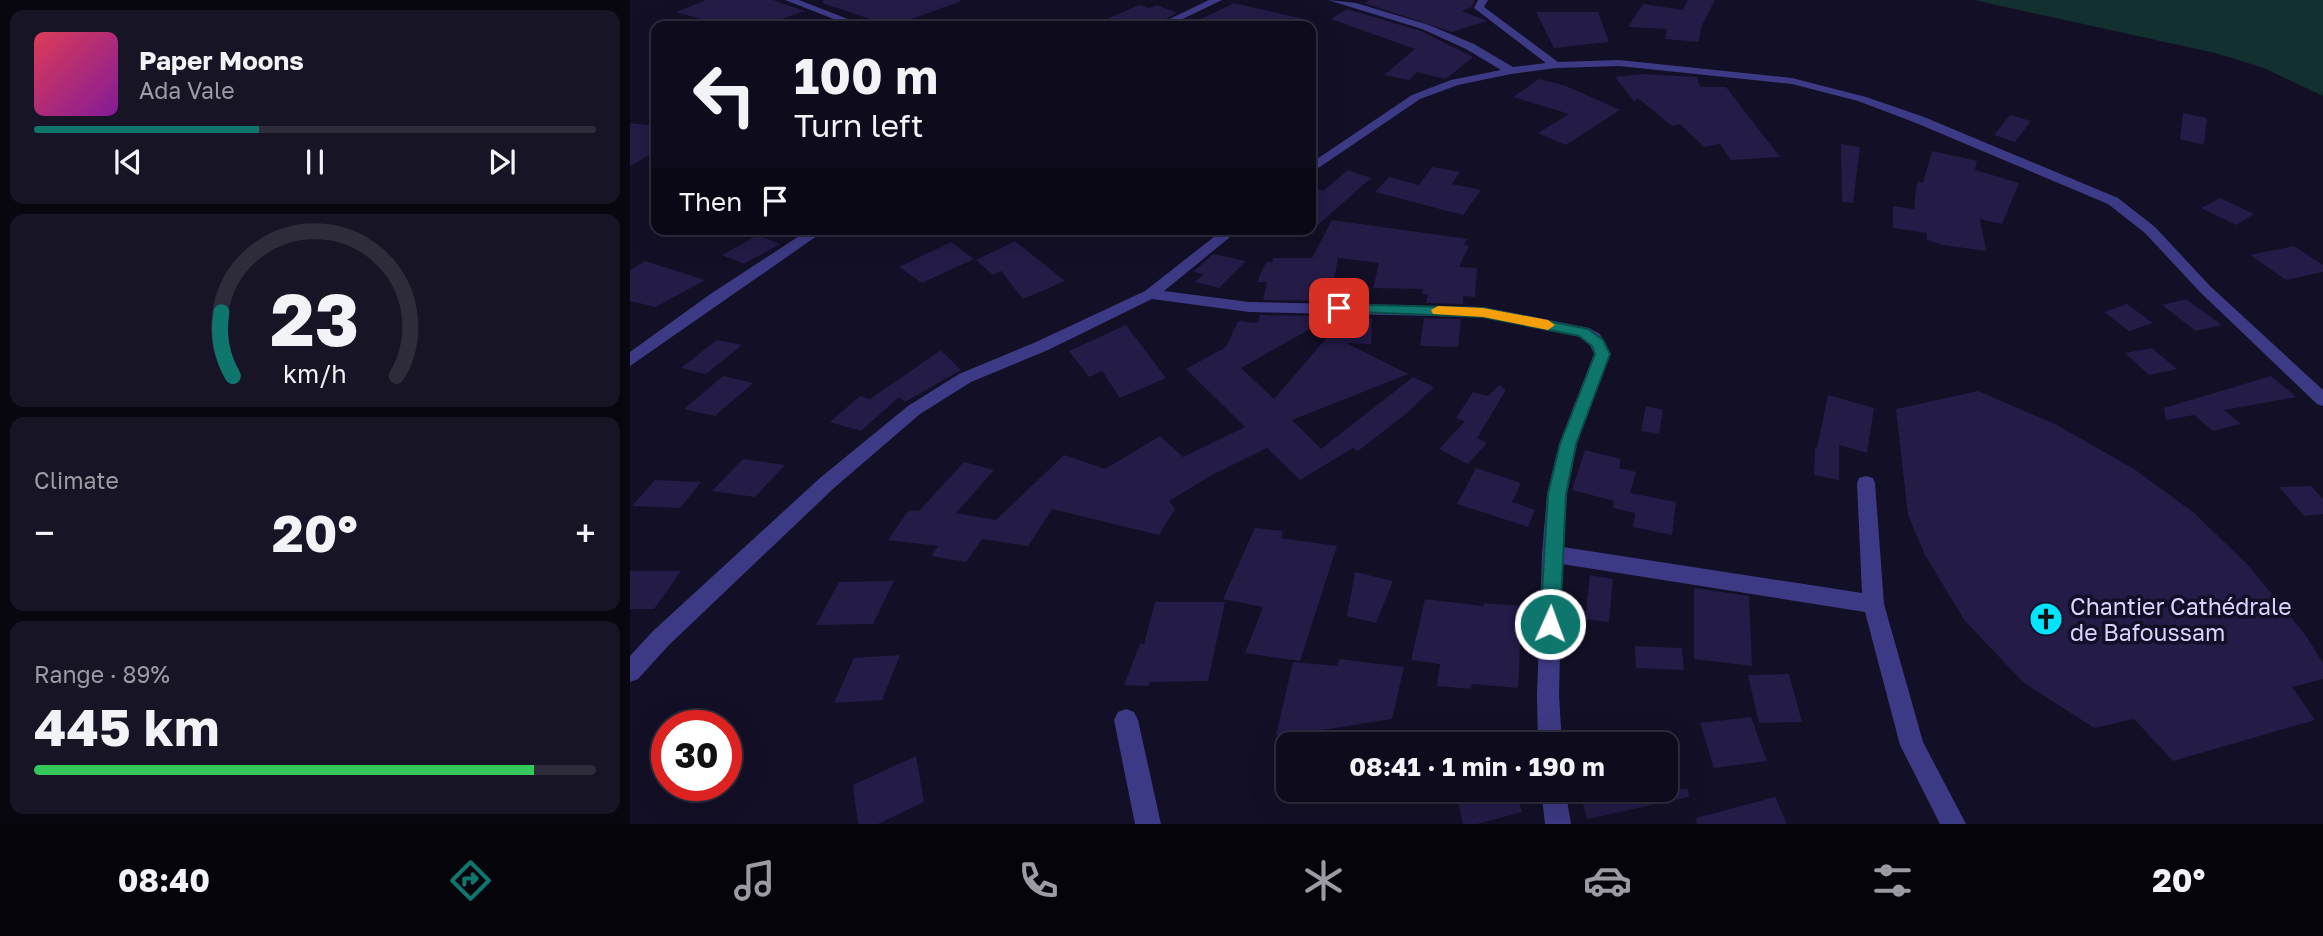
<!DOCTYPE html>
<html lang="en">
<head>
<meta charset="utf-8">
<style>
	body { margin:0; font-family:"Golos Text",sans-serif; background:#171425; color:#f1f3f6; height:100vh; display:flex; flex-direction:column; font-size:26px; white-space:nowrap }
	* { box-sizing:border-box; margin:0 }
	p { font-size:23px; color:#9b9ba3 }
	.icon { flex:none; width:38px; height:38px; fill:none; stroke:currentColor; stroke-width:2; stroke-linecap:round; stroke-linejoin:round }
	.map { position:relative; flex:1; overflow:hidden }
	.sheet { display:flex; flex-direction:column; gap:10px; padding:10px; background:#08060f; width:630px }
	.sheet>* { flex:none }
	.guide { position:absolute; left:21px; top:21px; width:665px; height:214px; border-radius:14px; box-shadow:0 7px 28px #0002,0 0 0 2px #2e2b3b; background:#0e0b1c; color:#f1f3f6; overflow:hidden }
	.speed { position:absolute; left:21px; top:710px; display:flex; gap:14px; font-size:35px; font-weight:700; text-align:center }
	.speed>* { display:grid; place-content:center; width:91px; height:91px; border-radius:50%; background:#0e0b1c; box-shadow:0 7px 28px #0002,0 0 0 2px #2e2b3b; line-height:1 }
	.speed .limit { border:10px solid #d22; background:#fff; color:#111 }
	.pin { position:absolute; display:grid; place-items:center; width:60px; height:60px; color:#fff; margin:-30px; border-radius:14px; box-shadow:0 4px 10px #0006 }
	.me { position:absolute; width:77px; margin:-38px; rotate:2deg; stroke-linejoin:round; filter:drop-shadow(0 0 5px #0008) }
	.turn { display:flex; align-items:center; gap:24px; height:147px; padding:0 28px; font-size:32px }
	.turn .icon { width:91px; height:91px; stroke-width:2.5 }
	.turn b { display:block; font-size:49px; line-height:60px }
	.then { display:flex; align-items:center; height:66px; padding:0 28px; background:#0003; gap:14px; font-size:26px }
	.big { font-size:52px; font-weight:700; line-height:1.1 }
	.sheet .card { flex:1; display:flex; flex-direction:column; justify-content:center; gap:10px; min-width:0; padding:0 24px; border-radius:14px; background:#171425 }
	.sheet .dial { align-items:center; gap:0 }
	.dial svg { height:182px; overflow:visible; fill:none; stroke:#2e2b3b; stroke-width:7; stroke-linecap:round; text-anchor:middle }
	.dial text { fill:#f1f3f6; stroke:none }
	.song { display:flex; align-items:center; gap:21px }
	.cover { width:84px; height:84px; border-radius:10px; background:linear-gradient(135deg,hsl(350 70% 55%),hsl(290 70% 35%)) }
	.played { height:7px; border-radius:4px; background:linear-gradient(90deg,#0f766e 40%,#2e2b3b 40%) }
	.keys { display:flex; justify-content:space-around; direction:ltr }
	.heat { display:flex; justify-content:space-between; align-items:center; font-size:38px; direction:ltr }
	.charge { height:10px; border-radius:5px; background:linear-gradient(90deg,#34c759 89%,#2e2b3b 0) }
	.trip { position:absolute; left:646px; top:732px; width:402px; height:70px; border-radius:14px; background:#0e0b1c; box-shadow:0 7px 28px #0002,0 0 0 2px #2e2b3b; font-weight:700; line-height:70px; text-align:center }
	.dock { display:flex; height:112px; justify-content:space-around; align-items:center; background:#06040b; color:#9b9ba3 }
	.dock .icon { width:49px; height:49px }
	.dock .on { color:#0f766e }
	.dock b { font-size:32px; color:#f1f3f6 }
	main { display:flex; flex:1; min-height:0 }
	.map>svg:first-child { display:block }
</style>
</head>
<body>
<main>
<section class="sheet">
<div class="card">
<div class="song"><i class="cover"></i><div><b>Paper Moons</b><p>Ada Vale</p></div></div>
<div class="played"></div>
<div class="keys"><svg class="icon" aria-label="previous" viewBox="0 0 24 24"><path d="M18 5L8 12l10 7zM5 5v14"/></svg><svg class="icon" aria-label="pause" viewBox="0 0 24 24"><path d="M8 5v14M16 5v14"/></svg><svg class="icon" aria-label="next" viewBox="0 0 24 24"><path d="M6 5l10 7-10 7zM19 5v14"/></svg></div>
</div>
<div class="card dial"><svg viewBox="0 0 100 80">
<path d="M14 69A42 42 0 1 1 86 69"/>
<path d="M14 69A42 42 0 0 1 9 41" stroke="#0f766e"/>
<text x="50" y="56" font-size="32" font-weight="700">23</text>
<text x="50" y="72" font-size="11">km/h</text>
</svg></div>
<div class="card"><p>Climate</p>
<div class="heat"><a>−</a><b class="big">20°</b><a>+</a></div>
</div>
<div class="card"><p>Range · 89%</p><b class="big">445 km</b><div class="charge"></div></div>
</section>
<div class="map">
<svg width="1693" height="824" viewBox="0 0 1693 824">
	<rect width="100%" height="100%" fill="#130f26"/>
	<!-- green -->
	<path fill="#12302f" d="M1344,0H1693V96L1634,68L1585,53Z"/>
	<!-- building -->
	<path fill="#241b47" d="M76,0H143L175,11L131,26H96L46,12Z
		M193,0H330V2L261,26L192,3Z
		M740,0H845L842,7L832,11L857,21L822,32L734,3Z
		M1058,0H1085L1071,27L1069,42L1035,39L1037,29L998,27L1013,4L1053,10Z
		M604,3L674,19L673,26H544L560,18L567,21Z
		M509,5L519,8L527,5L547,13L523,26H461Z
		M717,9L791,31L843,57L816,79L787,72L779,80L754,75L785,49L701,19Z
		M906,12H968L979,42L924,48Z
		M1013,74L1067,77L1070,87H1096L1150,157L1101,160L1090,144L1074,147L1050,124L1042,126L1008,98L1004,101L985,77Z
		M909,79L936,86L990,110L936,145L908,133L939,114L883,97Z
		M1553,113L1577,118L1574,145L1550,139Z
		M1380,115L1401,121L1385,142L1364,135Z
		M0,123L26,126V151L0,166Z
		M1211,144L1230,147L1223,203L1212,202Z
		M1302,151L1347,161L1345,170L1389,183L1372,224L1350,219L1356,251L1313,245L1297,240V233L1263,228V206L1284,209L1287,181L1293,183Z
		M802,167L830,172L822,184L851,190L833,215L745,192L759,177L789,185Z
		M718,170L741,178L681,231V187L693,191Z
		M1590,198L1624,214L1606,225L1571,208Z
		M702,220L838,239L833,245L839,246L829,267L847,268L845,297L833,296V304L796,303L798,294H792L793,289L743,288L749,263L708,258L700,301L633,300L637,282H627L636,262H642L643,258H682Z
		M128,235L150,244L114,264L92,255Z
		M385,241L435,281L393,299L371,271L363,275L346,260Z
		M321,242L344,259L292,283L269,267Z
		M1664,246L1693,265V272L1656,280L1620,255Z
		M583,254L616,261L589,288L565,282L574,274L563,272Z
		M15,261L75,280L26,307L0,301V270Z
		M1556,299L1592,325L1566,331L1532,305Z
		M1497,304L1523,323L1499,331L1474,312Z
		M630,315L697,316L696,320L611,368L644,399L713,319L742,318L741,344L716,343L778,374L662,420L691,449L783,377L804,387L777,413L728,451L723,448L670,480L637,448L582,475L539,501L545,509L529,535L422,509L398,546L352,539L336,562L301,556L308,546L258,540L279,510L289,511L334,462L364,470L326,513L366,520L434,455L475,469L530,436L553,457L615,427L556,369L596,347L608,321L628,323Z
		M794,318L831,319L828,347L790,346Z
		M496,325L536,378L490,398L472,371L459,377L439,351Z
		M87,340L112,345L76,374L51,368Z
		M1522,348L1547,369L1519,375L1495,353Z
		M311,350L331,370L275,402L269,397L231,431L200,422L230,396L240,399Z
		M93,376L123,383L85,416L54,409Z
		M1641,376L1666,397L1594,410L1611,424L1583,431L1564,415L1536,420L1534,408Z
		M869,385L876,390L847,438L857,443L838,464L809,449L835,421L826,418L843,392L858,396Z
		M1348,391L1427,425L1504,469L1563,512L1618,565L1674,633L1693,663V679L1662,687L1685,720L1543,761L1504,719L1464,728L1393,682L1335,621L1295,555L1278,515L1266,409Z
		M1198,395L1244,408L1237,453L1209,445V480L1184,475L1185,447L1187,448Z
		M1016,406L1033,410L1029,434L1011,431Z
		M955,450L991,459L989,468L1006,472L1000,493L1046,502L1042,535L1003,527L1005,513L983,508L984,501L942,490Z
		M113,459L155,465L125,497L82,491Z
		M846,468L891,483L882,502L905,510L898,527L827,504Z
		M25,480L71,482L50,508L2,506Z
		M1681,486L1693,499V514L1674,516L1649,487Z
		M625,528L653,531L651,538L707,546L670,661L615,653L633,607L593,599Z
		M0,571H51L24,609H0Z
		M725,572L763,581L746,623L717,616Z
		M960,575L983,579L979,622L955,619Z
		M264,581L243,624L186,625L209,582Z
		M1064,588L1119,596L1122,666L1064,659Z
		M795,599L853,606L854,603L892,606L888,688L842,684L841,689L807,686L810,664L781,660Z
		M525,602H595L578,681L520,682L518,686L494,685L510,644H514Z
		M1005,646L1052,648L1054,670L1006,668Z
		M270,655L252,700L204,703L224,658Z
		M709,659L774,667L762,719L692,730L690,738L646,735L663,662L707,666Z
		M1159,674L1172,722L1129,723L1118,675Z
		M1121,717L1137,761L1084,768L1070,723Z
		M286,756L294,802L248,824H228L223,785Z
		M825,789H885L892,812L847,824H833Z
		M949,789H1058L1059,797L957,819Z
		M1145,797L1157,824H1067L1066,818Z"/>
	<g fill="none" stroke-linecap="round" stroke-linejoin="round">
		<!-- street -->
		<path fill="#3d3a85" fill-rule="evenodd" d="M155,0H169L228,23L219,25Z
			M579,0H592L538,26H525Z
			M698,0L726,3L799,25L844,44L883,67L916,63L844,8L848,0H858L854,7L928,62L989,60L1162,78L1236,97L1294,117L1488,198L1525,227L1580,286L1693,390V406L1687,404L1570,292L1515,233L1478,204L1286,123L1228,101L1162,84L989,66L926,68L881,74L828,85L790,99L681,173V163L782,95L821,80L871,70L836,49L792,29Z
			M180,229H197L0,366V352L79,295Z
			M594,229H610L534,291L619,302L853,307L959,328L970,334L980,354L947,444L937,494L933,547L1232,593L1227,483L1229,478L1236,476L1243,478L1245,483L1254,604L1293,742L1336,824H1310L1270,745L1235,612L932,564L929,695L932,744H908L907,695L912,554L917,494L929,444L964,354L958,341L948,336L853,317L619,312L522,299L418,350L341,382L290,414L204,488L39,645L8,679L0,682V656L23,631L190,478L278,406L329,374L406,342L515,291Z
			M496,709L504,712L508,720L531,824H505L484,720L488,712Z
			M911,789H935L941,824H915Z"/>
	</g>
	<!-- route -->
	<path fill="#0f766e" stroke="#0a4d48" stroke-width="2" d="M709,304L853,308L958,329L973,340L980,354L946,444L936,494L930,624L927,630L920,633L913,630L910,624L918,494L930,444L965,354L962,346L949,336L853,317L704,311V305Z"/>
	<!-- slow -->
	<path fill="#f59e0b" d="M808,306L853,308L918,320L925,325L918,330L853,317L803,314L801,310Z"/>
	<!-- icons -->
	<defs>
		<symbol id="church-disc" viewBox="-11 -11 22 22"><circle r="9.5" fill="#00e5ff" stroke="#130f26"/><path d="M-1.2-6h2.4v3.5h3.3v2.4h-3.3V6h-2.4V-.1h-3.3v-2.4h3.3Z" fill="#111"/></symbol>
	</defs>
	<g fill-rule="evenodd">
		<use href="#church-disc" x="1397" y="600" width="38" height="38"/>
	</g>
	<g text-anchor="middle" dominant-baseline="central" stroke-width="7" stroke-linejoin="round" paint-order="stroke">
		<!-- near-poi labels -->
		<g font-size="23" fill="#d9d4ff" stroke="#130f26" text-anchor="start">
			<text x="1440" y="606">Chantier Cathédrale<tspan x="1440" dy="26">de Bafoussam</tspan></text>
		</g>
	</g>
</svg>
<div class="speed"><div class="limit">30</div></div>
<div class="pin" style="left:709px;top:308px;background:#d93025"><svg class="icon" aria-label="arrive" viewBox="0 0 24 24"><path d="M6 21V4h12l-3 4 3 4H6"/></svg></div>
<svg class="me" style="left:920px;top:624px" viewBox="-20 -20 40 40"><circle r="17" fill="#0f766e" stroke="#fff" stroke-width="3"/><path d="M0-11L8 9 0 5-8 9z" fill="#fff"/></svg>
<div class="trip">08:41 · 1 min · 190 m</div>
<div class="guide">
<div class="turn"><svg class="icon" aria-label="left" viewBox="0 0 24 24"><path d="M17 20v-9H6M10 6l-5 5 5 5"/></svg><div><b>100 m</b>Turn left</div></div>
<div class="then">Then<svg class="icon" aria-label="arrive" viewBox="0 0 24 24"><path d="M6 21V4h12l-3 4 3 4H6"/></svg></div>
</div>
</div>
</main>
<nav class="dock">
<b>08:40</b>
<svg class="icon on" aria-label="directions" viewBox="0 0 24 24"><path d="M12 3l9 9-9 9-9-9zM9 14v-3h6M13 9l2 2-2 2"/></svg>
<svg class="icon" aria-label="music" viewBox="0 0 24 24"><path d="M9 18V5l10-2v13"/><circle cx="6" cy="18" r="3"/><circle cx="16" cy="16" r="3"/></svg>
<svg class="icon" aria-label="phone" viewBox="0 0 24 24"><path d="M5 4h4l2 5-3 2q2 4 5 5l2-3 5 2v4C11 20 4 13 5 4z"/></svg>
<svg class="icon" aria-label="climate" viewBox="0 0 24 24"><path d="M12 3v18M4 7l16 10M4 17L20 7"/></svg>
<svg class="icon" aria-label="car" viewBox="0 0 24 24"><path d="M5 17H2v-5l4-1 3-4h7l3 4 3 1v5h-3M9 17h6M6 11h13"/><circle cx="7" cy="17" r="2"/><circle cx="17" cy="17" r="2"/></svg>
<svg class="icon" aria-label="filters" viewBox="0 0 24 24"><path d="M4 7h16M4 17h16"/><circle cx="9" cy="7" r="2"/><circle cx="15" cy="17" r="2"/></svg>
<b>20°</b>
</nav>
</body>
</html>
